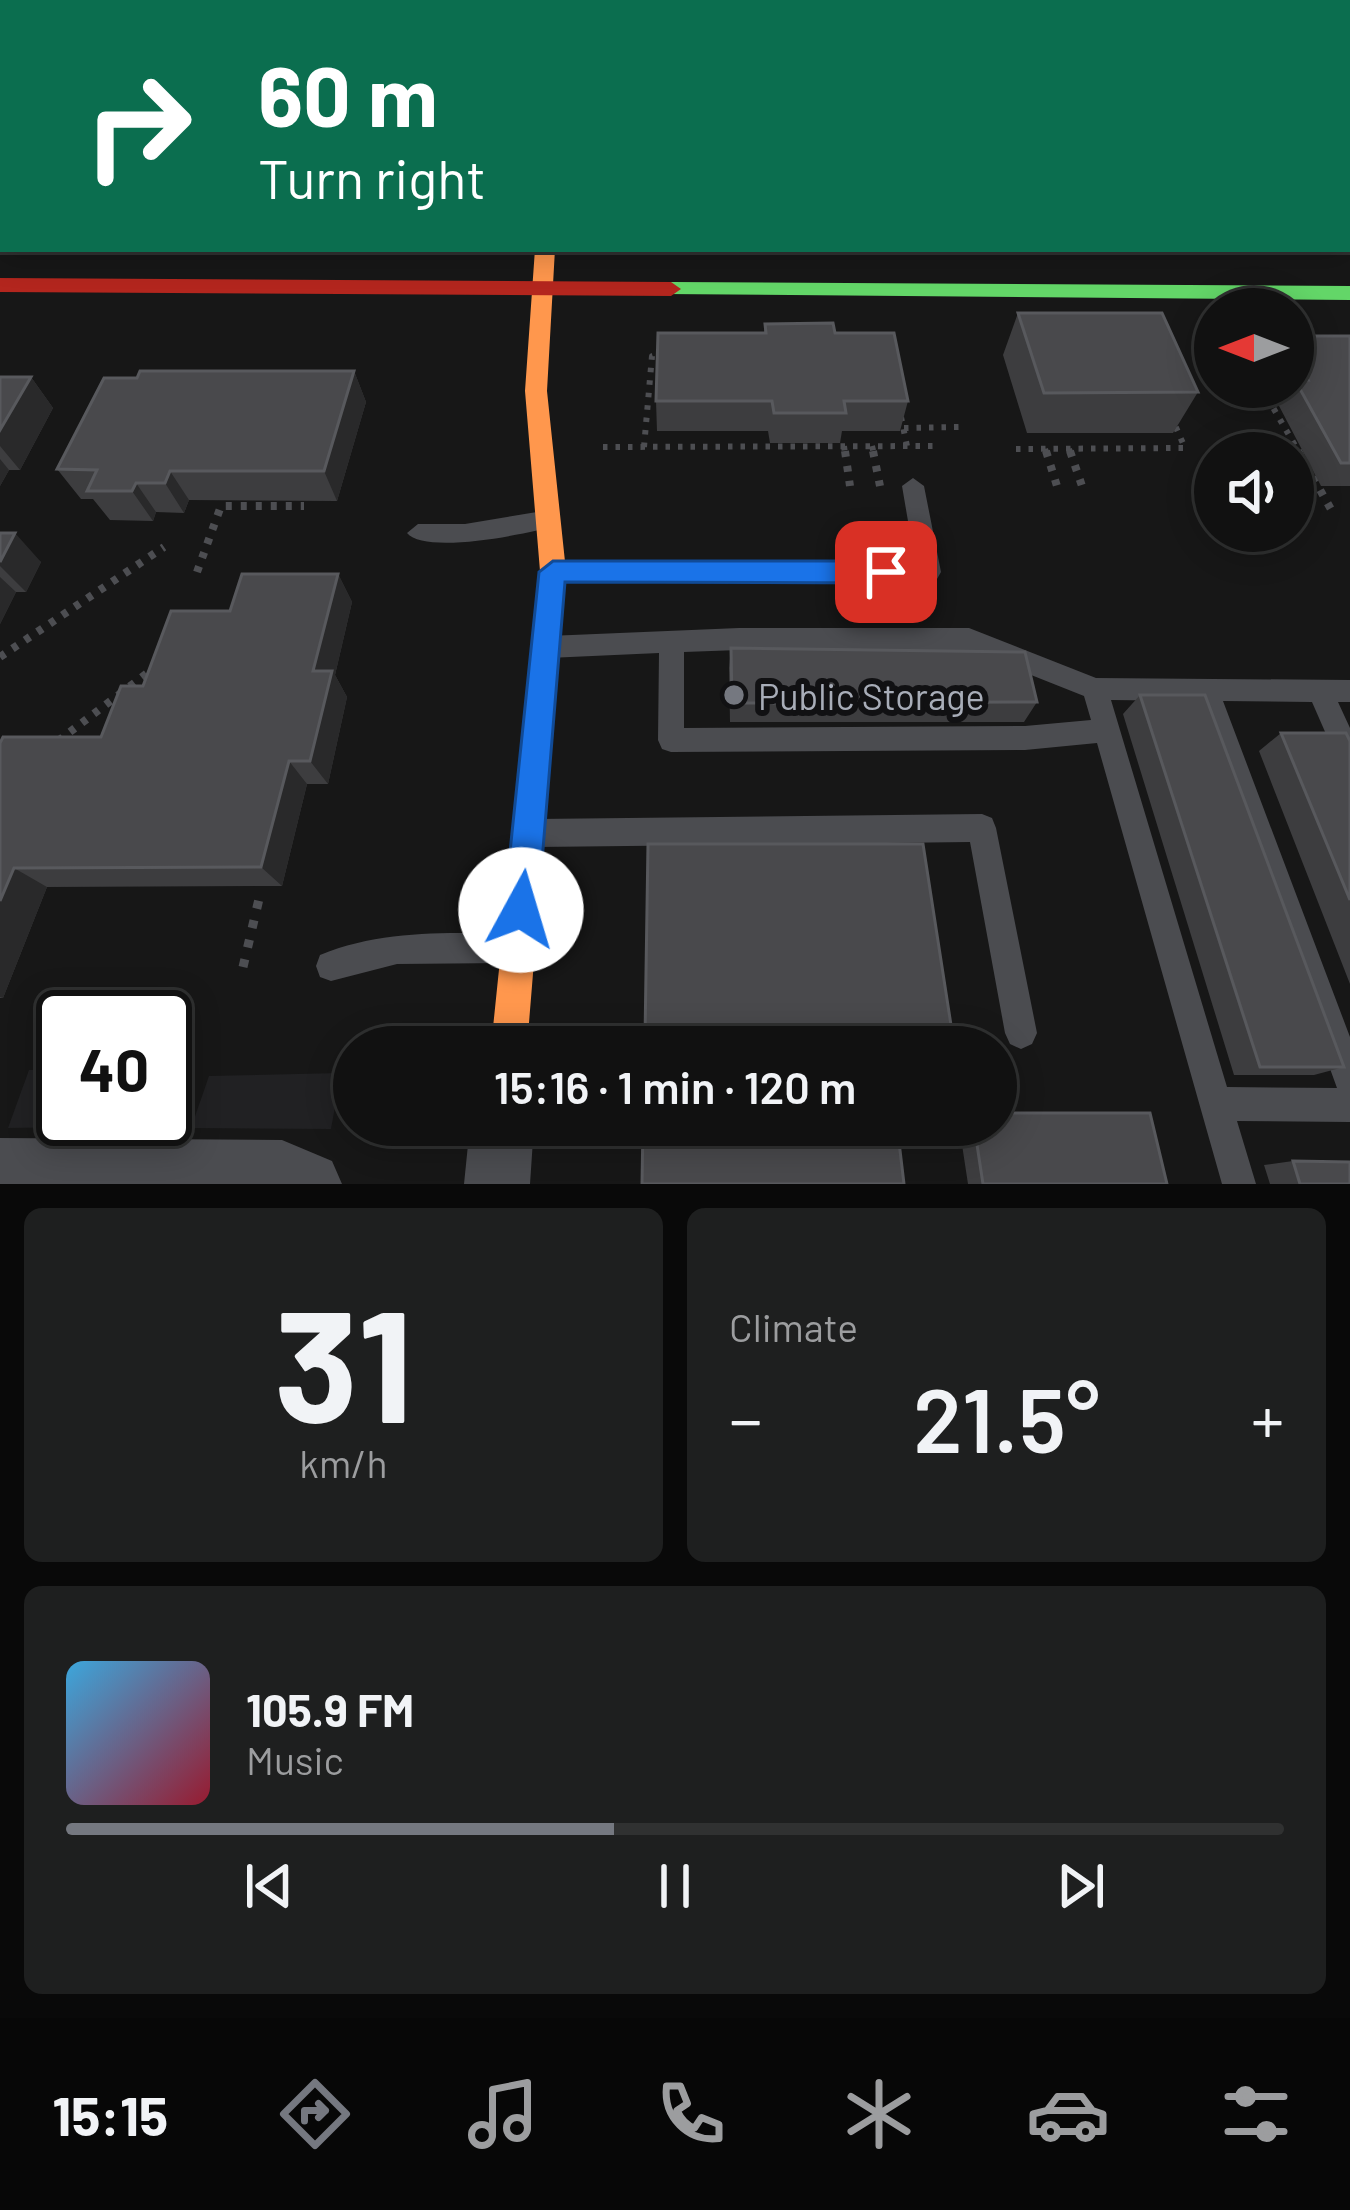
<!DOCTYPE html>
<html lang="en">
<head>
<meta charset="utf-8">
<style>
	body { margin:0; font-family:Barlow,sans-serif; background:#1e1f1f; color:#f1f3f6; height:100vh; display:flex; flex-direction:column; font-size:45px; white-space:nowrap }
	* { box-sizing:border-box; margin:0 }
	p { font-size:39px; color:#9c9d9f }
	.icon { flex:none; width:66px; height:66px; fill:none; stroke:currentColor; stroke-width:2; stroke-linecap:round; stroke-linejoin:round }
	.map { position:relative; height:1184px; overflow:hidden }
	.sheet { display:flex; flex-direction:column; gap:24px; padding:24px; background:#090909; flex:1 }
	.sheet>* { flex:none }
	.banner { position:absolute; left:0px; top:0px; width:1350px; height:252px; box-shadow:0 6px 30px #0003,0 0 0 3px #303131; background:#0b6e4f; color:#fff; overflow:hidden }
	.needle { width:78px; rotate:270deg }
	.buttons { position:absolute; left:1194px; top:288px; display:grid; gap:24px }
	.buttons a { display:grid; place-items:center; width:120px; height:120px; border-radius:50%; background:#111; box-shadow:0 6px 30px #0003,0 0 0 3px #303131; font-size:60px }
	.speed { position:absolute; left:36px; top:990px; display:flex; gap:24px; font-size:60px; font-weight:700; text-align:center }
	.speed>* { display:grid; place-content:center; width:156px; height:156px; border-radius:50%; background:#111; box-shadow:0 6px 30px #0003,0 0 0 3px #303131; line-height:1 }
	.speed .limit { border:6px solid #111; border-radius:18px; background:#fff; color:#111 }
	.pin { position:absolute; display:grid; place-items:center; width:102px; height:102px; color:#fff; margin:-51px; border-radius:24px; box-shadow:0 6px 18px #0006 }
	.me { position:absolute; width:132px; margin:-66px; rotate:6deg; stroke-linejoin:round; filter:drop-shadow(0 0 9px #0008) }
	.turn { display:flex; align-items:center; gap:42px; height:252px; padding:0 60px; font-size:54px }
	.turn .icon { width:156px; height:156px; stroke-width:2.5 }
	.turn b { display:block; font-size:84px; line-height:102px }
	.big { font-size:90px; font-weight:600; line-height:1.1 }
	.sheet .widget { flex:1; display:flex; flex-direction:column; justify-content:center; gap:18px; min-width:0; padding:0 42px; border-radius:18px; background:#1e1f1f }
	.sheet .dial { align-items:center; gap:0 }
	.dial b { font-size:156px; line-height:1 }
	.song { display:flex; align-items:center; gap:36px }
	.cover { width:144px; height:144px; border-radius:18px; background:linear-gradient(135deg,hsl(200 70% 55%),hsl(350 70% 35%)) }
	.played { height:12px; border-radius:6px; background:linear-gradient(90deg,#757880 45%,#303131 45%) }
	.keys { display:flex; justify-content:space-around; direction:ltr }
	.heat { display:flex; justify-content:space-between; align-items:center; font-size:66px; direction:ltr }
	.sheet .tiles { flex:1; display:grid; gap:24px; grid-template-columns:1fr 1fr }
	.widget:last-child { grid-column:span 2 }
	.trip { position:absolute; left:333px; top:1026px; width:684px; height:120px; border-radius:60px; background:#111; box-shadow:0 6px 30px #0003,0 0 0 3px #303131; font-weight:600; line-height:120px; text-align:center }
	.tabs { display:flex; height:192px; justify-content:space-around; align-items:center; background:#070707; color:#9c9d9f }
	.tabs .icon { width:84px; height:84px }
	.tabs .selected { color:#757880 }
	.tabs b { font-size:54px; color:#f1f3f6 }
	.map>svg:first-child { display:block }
</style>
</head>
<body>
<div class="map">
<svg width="1350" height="1184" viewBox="0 0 1350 1184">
	<rect width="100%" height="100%" fill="#171717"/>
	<!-- built -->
	<path fill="#212123" d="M29,1070H63V1119H149L146,1126L8,1128Z
		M341,1073L331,1129L191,1128L209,1076Z"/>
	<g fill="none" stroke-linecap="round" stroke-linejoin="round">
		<!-- path-far3 -->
		<path stroke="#4d4e52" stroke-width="4.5" stroke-dasharray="3 6" stroke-linecap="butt" d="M981,0L991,3
			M605,1L624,3"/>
		<!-- path-far2 -->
		<path stroke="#4d4e52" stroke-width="6" stroke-dasharray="4.5 8" stroke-linecap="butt" d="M1205,377H1215
			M1261,387L1300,454
			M901,417L907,446
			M904,428L961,427
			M844,446L845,454
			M872,446L874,454
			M603,447L934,446
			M644,447L652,356L664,352
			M1016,449L1185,448L1174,423
			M1045,449L1047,454
			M1069,449L1071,454"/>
		<!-- path-far1 -->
		<path stroke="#4d4e52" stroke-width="8" stroke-dasharray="6 9" stroke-linecap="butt" d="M845,451L850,486
			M873,451L880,486
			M1046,451L1057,486
			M1070,451L1082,486
			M1298,451L1332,511
			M1293,490H1321
			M197,572L221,506H304
			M0,657L164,547
			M58,741L150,671"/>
		<!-- path -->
		<path stroke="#4d4e52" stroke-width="9" stroke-dasharray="8 12" stroke-linecap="butt" d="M243,967L259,899"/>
		<!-- lane -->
		<path fill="#4b4c50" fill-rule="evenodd" d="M285,0H299L283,3Z
			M420,0H434L419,3Z
			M0,174H3V184H0Z
			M913,478L924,486L941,572L937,579L929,582L555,581L547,578L543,571L547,564L555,561L915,562L902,486Z
			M549,510L560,519L557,525C529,534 425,555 407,533L418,524H465Z
			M739,628H969L1096,678L1350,680V702H1338L1350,728V769L1340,766L1312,702L1223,701L1350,1037V1122L1237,1121L1256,1184H1222L1097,743L1025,750L671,752L662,749L658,740L659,653L548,658L539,655L536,647L539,639L548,636ZM739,650H968L1084,696L1091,720L1025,726L684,728V652ZM1111,700L1197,701L1337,1088L1227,1087Z
			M982,814L992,818L996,828L1037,1033L1032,1044L1021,1049L1010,1044L1005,1033L970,842L537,847L527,843L523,833L527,823L537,819Z
			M506,933L517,937L521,948L517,959L506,963L397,964L331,981L320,977L316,966L320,955C380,930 442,933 506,933Z"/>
		<!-- street -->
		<path fill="#4b4c50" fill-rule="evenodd" d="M550,0H574L575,3H549Z
			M470,1125H534L530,1184H464Z
			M0,1138L282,1140L332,1161L342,1184H0Z"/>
		<!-- fast -->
		<path fill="#63d668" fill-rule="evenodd" d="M671,282L1350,286V300L664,294V284Z"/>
		<!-- slow -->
		<path fill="#ff974d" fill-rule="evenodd" d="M535,249H555L547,391L566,571L527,1047H491L540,571L525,391Z"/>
		<!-- jam -->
		<path fill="#b3261e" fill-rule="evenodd" d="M0,278L671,282L681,289L671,296L0,292Z"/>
	</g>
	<!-- wall -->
	<path fill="#3d3d3f" d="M0,0H188L185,3H3V144H0Z
		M1105,0H1182L1184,3H1107Z
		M1350,138V172H1347V154Z
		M1018,313L1198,392L1173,433H1027L1003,355Z
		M765,324L835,333L908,401L900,431H842L840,443H770L768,431H657L656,401L764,333Z
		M1293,336H1350V486H1321L1278,404L1285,394L1281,387H1293Z
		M354,371L366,402L337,501L189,500L184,513L156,512L153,521L110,520L93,499H81L57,469Z
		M0,377H31L53,408L20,470H9L0,486Z
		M0,533L41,562L26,592H16L0,624Z
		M338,574L352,602L335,675L347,697L328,784H307L282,886L47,887L3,998H0V743L101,737L143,686L230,611Z
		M731,648L1037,702L1024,722H730L729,668Z
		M1140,695L1344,1067L1314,1075H1234L1123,714Z
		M1281,733L1350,741V984L1259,751Z
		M645,1038H953L941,1047H646Z
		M959,1125H996L1167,1184H968Z
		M1293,1161L1350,1184H1270L1264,1165Z"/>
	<!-- shaded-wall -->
	<path fill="#29292a" d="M154,0H188L185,3H152Z
		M1350,32V52H1347V33Z
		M354,371L366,402L337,501L324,471Z
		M31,377L53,408L20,470L0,446V430Z
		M0,459L9,470L0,486Z
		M170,471L189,500L184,513L165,483Z
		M136,483L156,512L153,521L132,491Z
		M15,533L41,562L26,592L0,566V562Z
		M338,574L352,602L335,675L347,697L328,784L310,761L313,671Z
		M0,577L16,592L0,624Z
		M289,761L307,784L282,886L261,867Z
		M14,868L47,887L3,998L0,997V901Z"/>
	<!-- building -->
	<path fill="#49494c" stroke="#58595d" stroke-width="3" d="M0,0H154L152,3H3V114H0Z
		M638,0H693L694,3H638Z
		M800,0H965V3H801Z
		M1126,0H1182L1184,3H1128Z
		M1350,10V32L1347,33V11Z
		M1018,313H1162L1198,392L1044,393Z
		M833,323L835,333H894L908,401H844L846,413H774L772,401H656L658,333H766L765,324Z
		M1293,336H1350V463H1341L1295,380H1308L1293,354Z
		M140,371H354L324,471H170L165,483H136L132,491H87L97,470L57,469L104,378H137Z
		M0,377H31L0,430Z
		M0,533H15L0,562Z
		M242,574H338L313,671H332L310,761H289L261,867L14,868L0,901V743L3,737H101L121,686H143L171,611H230Z
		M731,648L1025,652L1037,702L732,703Z
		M1140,695H1205L1344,1067H1260Z
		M1281,733H1346L1350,741V900Z
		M648,844H923L953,1038H645Z
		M996,1113H1150L1167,1184H983L974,1125H996Z
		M643,1125H897L904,1184H642Z
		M1293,1161L1350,1162V1184H1300Z"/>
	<!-- route -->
	<path fill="#1a73e8" stroke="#114b97" stroke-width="3" d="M553,561H886L900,572L886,583L565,582L538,910L533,922L521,927L509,922L504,910L539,572Z"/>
	<!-- markers -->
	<circle fill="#757880" stroke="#111113" stroke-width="4.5" cx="734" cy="695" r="12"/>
	<g text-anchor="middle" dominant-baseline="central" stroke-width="12" stroke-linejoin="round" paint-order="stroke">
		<!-- poi labels -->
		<g font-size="36" fill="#a8adb8" stroke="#111113" text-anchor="start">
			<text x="758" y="695">Public Storage</text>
		</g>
	</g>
</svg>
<div class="buttons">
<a><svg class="needle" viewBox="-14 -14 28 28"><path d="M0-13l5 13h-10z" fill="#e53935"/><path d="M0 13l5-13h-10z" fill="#9c9d9f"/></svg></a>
<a><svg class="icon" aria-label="sound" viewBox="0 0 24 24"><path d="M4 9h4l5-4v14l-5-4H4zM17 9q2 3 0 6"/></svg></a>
</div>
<div class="speed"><div class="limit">40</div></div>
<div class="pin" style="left:886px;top:572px;background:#d93025"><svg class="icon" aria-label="arrive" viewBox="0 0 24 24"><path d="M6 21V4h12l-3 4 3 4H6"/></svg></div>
<svg class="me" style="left:521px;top:910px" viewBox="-20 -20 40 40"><circle r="19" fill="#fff"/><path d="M0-13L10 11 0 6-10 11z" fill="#1a73e8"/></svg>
<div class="trip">15:16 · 1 min · 120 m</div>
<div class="banner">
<div class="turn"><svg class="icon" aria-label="right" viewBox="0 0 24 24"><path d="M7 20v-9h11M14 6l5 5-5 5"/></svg><div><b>60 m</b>Turn right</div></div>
</div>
</div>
<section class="sheet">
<div class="tiles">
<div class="widget dial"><b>31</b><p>km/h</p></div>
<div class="widget"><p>Climate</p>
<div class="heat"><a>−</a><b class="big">21.5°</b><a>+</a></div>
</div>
<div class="widget">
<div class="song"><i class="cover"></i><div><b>105.9 FM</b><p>Music</p></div></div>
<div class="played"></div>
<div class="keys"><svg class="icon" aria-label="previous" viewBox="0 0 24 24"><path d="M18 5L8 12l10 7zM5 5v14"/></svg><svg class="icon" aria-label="pause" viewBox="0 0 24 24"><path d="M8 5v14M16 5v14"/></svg><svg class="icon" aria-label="next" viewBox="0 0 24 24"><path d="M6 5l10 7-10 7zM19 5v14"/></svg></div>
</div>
</div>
</section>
<nav class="tabs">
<b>15:15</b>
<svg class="icon selected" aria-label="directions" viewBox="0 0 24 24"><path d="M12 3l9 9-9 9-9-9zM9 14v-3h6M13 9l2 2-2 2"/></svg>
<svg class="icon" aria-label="music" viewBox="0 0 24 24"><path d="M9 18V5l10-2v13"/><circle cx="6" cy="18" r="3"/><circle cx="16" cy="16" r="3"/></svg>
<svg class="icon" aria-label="phone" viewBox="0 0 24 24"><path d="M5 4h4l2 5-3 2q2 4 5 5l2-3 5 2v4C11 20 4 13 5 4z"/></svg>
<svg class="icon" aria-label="climate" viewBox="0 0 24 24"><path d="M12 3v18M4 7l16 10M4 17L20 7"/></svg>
<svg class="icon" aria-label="car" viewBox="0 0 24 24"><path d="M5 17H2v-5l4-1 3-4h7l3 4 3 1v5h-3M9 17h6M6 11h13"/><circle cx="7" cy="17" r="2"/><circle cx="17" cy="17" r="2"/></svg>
<svg class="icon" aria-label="filters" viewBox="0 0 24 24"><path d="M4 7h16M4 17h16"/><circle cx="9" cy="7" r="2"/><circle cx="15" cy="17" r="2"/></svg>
</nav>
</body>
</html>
